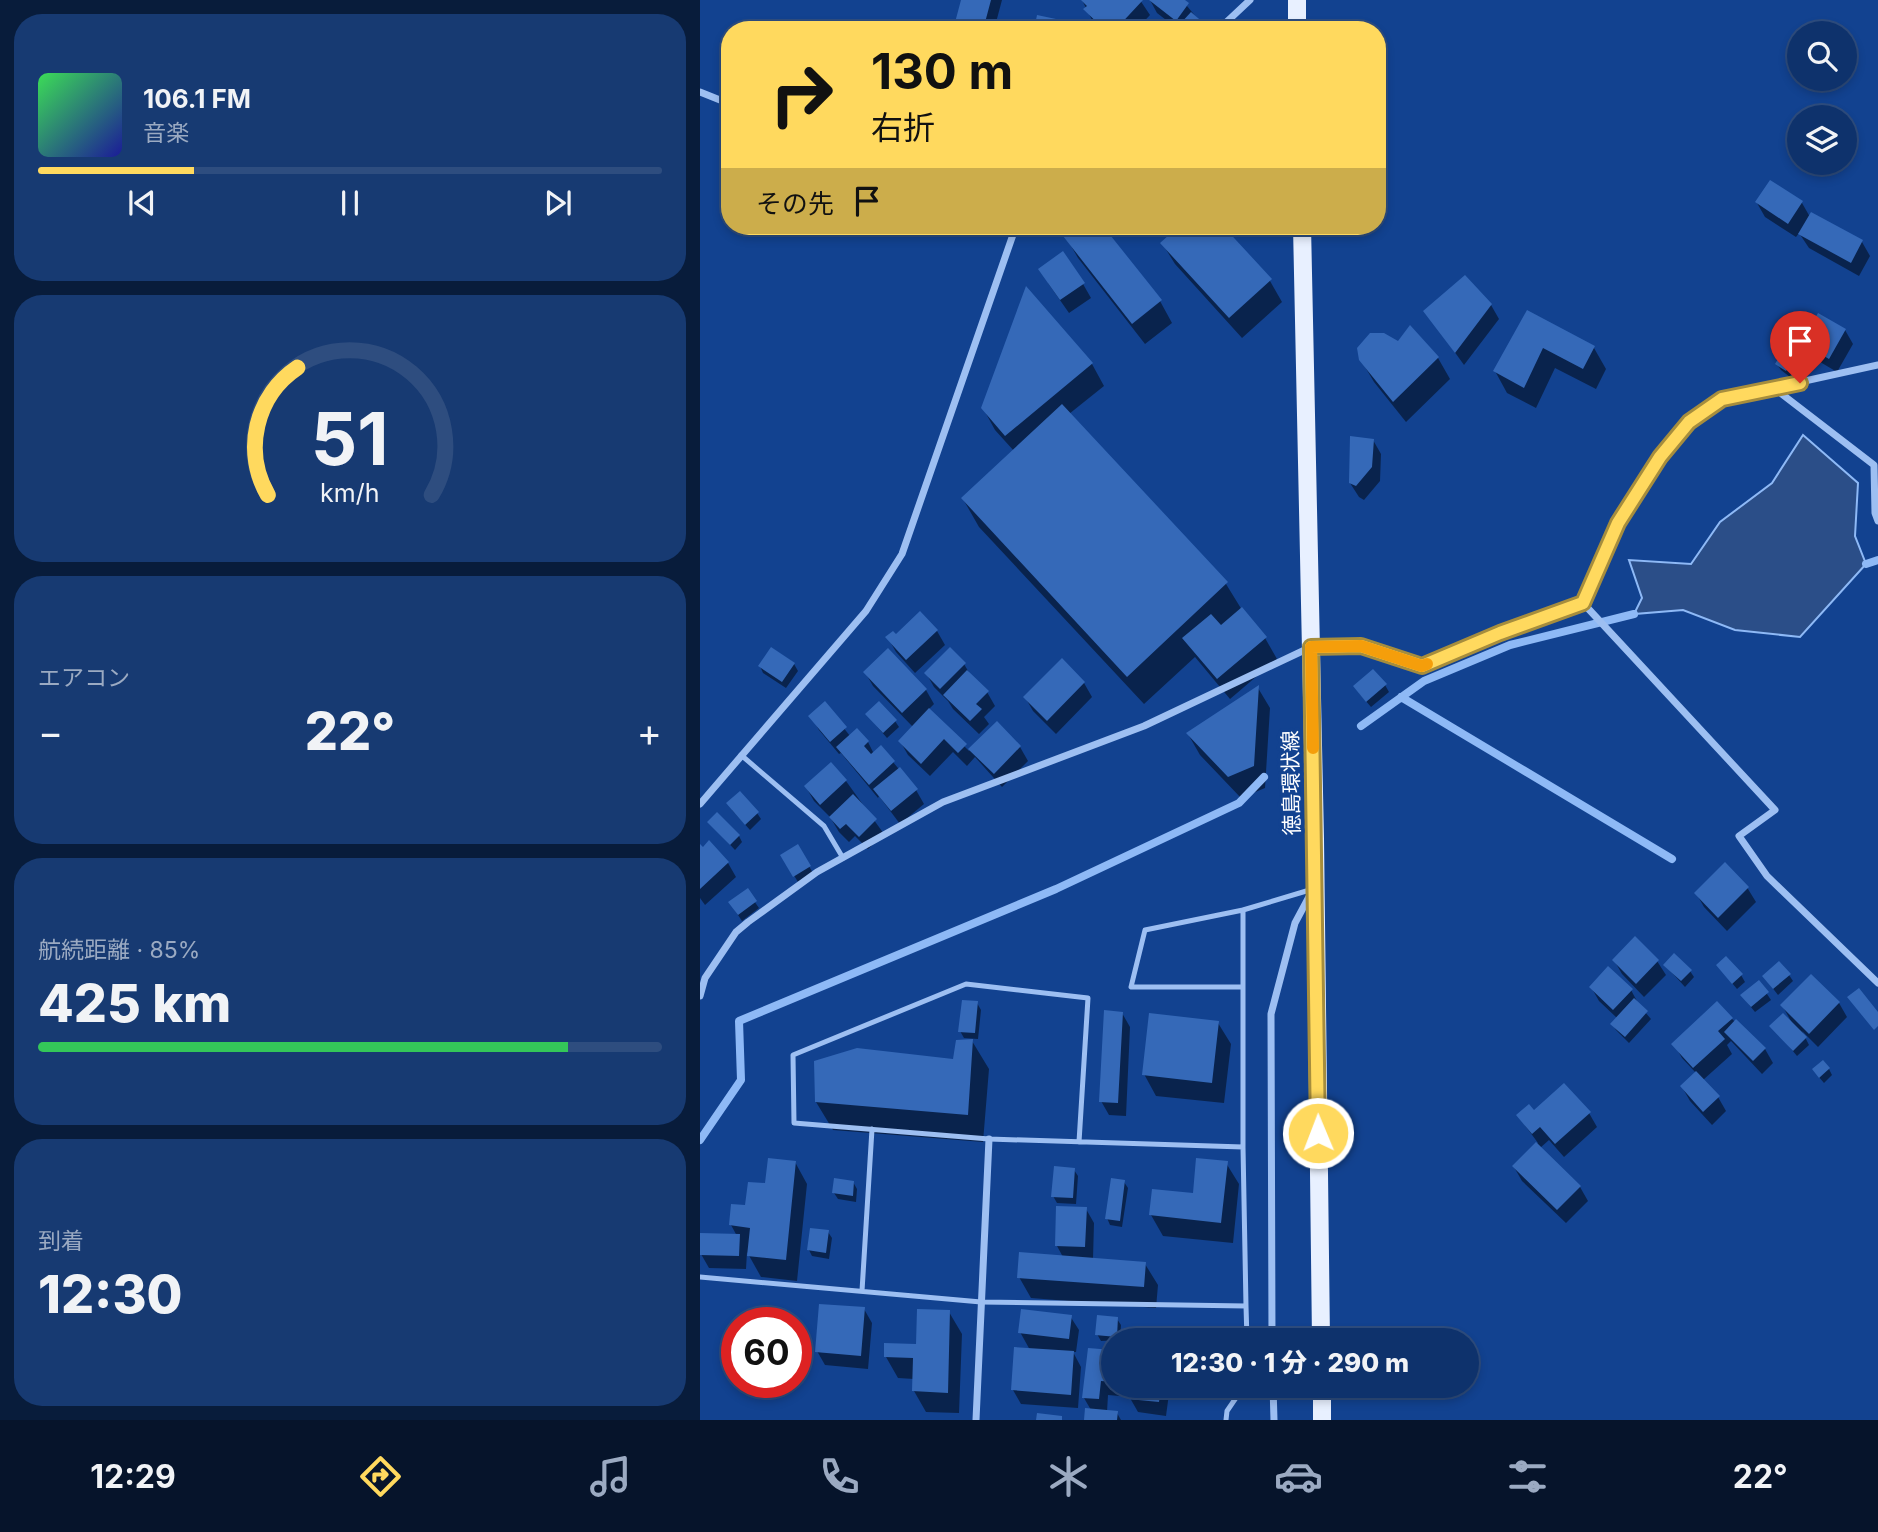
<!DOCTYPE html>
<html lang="ja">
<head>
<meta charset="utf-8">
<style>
	body { margin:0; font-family:Inter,"Noto Sans JP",sans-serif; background:#173a72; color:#f1f3f6; height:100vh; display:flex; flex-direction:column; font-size:26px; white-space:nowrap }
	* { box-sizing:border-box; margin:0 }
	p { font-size:23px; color:#9baac2 }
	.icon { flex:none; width:38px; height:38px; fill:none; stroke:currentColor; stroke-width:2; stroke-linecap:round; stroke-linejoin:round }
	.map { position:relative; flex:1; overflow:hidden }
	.panel { display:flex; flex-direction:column; gap:14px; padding:14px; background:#081c3b; width:700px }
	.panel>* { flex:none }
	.guide { position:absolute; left:21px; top:21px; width:665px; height:214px; border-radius:28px; box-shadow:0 4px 10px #0003,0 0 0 2px #2e4d7f; background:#ffd95e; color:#111; overflow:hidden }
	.fabs { position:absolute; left:1087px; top:21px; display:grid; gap:14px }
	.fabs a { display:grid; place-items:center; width:70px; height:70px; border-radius:50%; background:#0e326c; box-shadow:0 4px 10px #0003,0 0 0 2px #2e4d7f; font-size:35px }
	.speed { position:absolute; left:21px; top:1307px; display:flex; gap:14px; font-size:35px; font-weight:700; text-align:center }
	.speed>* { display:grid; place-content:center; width:91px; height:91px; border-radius:50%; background:#0e326c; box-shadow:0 4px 10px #0003,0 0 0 2px #2e4d7f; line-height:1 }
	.speed .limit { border:10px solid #d22; background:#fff; color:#111 }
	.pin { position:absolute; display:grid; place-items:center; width:60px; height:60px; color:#fff; margin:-72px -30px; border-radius:50% 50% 50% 0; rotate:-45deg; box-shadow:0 0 7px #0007 }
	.pin .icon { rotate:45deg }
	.me { position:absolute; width:77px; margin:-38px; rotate:359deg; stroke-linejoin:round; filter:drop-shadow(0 0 5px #0008) }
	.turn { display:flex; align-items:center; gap:24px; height:147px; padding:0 35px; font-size:32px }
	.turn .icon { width:91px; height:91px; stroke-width:2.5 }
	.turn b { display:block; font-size:49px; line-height:60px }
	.then { display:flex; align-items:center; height:66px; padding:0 35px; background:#0003; gap:14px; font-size:26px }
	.big { font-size:52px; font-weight:800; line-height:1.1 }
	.panel .tile { flex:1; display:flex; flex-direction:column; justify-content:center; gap:10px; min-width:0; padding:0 24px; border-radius:28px; background:#173a72 }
	.panel .dial { align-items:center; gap:0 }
	.dial svg { height:182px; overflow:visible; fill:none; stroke:#2e4d7f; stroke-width:7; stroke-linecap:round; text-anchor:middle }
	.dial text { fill:#f1f3f6; stroke:none }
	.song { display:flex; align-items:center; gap:21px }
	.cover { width:84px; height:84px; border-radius:10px; background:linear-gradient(135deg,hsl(130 70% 55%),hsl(240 70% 35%)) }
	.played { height:7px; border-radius:4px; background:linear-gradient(90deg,#ffd95e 25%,#2e4d7f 25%) }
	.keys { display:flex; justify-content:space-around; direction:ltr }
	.heat { display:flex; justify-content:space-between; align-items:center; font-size:38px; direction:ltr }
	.charge { height:10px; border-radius:5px; background:linear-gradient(90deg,#34c759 85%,#2e4d7f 0) }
	.trip { position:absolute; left:401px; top:1328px; width:378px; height:70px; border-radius:35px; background:#0e326c; box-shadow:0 4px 10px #0003,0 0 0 2px #2e4d7f; font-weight:800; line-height:70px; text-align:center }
	.tab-bar { display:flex; height:112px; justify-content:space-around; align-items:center; background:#06142b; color:#9baac2 }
	.tab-bar .icon { width:49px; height:49px }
	.tab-bar .on { color:#ffd95e }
	.tab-bar b { font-size:32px; color:#f1f3f6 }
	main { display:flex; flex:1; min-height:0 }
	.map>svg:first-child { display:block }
</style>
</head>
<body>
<main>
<section class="panel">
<div class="tile">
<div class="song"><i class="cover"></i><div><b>106.1 FM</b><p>音楽</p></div></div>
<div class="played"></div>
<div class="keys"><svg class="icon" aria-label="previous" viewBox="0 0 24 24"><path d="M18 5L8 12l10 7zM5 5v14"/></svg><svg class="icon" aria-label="pause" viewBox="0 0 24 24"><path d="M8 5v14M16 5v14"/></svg><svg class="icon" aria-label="next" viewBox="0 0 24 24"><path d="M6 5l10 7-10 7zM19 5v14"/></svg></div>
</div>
<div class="tile dial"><svg viewBox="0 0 100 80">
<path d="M14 69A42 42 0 1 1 86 69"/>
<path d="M14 69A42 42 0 0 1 27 13" stroke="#ffd95e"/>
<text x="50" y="56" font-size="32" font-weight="700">51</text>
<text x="50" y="72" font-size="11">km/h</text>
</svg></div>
<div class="tile"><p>エアコン</p>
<div class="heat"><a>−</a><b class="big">22°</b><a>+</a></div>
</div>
<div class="tile"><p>航続距離 · 85%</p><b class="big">425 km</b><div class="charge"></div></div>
<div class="tile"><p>到着</p><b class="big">12:30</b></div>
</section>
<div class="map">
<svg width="1178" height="1420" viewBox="0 0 1178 1420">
	<rect width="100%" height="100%" fill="#124290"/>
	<!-- water -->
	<path fill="#2b4e88" stroke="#8eb9f6" stroke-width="2" d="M1103,435L1158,483L1155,536L1166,564L1100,637L1035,630L983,610L934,614L942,598L929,560L991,564L1020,522L1072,483Z"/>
	<!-- shadow -->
	<path fill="#0007" d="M263,0H302L294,30H255Z
		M382,0H440L450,15L436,30H400L394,24Z
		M450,0H482L507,30H479L457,13Z
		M1057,203H1102L1110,217L1162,242L1170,256L1159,276L1109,248L1099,233L1096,237L1065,217Z
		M380,226H401L460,301L472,323L445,344L378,258L366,237Z
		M481,226H521L570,281L582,302L542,338L475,264L462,243Z
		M348,283L383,284L391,298L369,313Z
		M327,290L392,364L404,386L369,414L526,584L542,610L565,638L577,659L530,699L495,657L444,704L279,527L263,499L314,451L295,430L283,408Z
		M791,305L799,319L764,365L726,312Z
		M828,313L894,348L906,369L896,389L855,368L836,408L807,393L795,371Z
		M1145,330L1153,344L1137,372L1105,353L1097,339L1109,332Z
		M699,343L738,358L750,379L706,422L674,382L661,360Z
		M1090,344L1100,350L1103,356L1090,377L1081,370L1077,364Z
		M673,440L681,454L680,481L664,500L659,497L650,483Z
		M237,631L245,645L215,673L196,652L188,638Z
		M94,664L98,671L86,688L63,673L60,666Z
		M264,664L271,676L287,692L295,706L284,717L289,724L279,734L253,709L248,701L234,687L226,673Z
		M165,672L226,690L234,704L228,710L269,751L297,723L320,747L328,761L302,787L275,757L267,766L253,752L230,776L208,755L200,741L213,727L173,686Z
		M384,683L392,697L356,734L333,711L325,697Z
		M685,685L689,692L671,707L659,693Z
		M558,688L570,708L565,788L541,798L500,755L488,734Z
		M125,704L150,736L168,742L174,754L193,762L216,790L224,804L200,824L179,796L178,798L141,753L139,754L119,730L111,716Z
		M167,715L195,721L199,727L187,738Z
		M146,781L184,834L168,849L155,836L149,842L139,832L130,817L114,801L106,787Z
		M32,810L57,813L61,819L50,830Z
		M9,822L39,836L42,842L35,850Z
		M9,843L28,863L36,877L5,905L0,898V846L2,849Z
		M97,846L113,873L98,882L82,856Z
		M1025,865L1048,889L1056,902L1027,931L1004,907L996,893Z
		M47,891L59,908L42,921L34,909Z
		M914,960L957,961L966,975L944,997L922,974Z
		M965,965L990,971L994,977L985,987Z
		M1018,966L1041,975L1045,982L1037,989Z
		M1089,975L1093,981L1078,995L1064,977Z
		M1111,976L1139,1003L1147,1017L1118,1047L1102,1031L1109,1045L1097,1056L1072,1026L1092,1023L1082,1005Z
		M1059,982L1071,1000L1055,1012L1046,1001Z
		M891,987L931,990L939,1005L951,1019L929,1043L916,1030L912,1024L917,1018L899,1001Z
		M277,1003L281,1010L278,1039L264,1038L260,1031Z
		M422,1013L430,1027L426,1116L409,1115L401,1101Z
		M1032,1019L1065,1049L1073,1063L1062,1074L1031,1041L1027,1045L1032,1054L1003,1080L1018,1097L1026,1111L1012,1125L990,1101L982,1087L996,1073L982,1058L974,1044Z
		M518,1023L531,1044L524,1103L456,1096L444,1074Z
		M272,1041L289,1069L283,1142L133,1130L116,1102L255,1061Z
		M1129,1069L1132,1075L1124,1083L1118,1076Z
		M834,1112L889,1113L897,1127L864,1157L849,1140L840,1148L880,1187L888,1201L866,1223L822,1181L814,1167L838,1143L818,1116Z
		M95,1162L107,1184L97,1281L61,1277L47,1252L46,1269L9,1268L1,1254L37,1236L31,1225L67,1185Z
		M526,1163L539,1184L533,1243L463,1236L451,1215L494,1195Z
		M374,1170L378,1176L376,1204L357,1203L353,1196Z
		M153,1182L157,1189L156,1202L138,1199L134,1193Z
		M424,1182L428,1188L422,1227L410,1225L407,1218Z
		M386,1209L394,1223L393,1259L445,1264L458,1285L456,1308L331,1298L319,1277L363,1257L357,1246Z
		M128,1232L132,1238L129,1259L112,1256L109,1250Z
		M164,1309L172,1323L168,1369L125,1365L117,1351Z
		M249,1312L262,1334L259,1413L226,1412L214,1391V1379L198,1378L186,1357L218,1346Z
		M370,1316L379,1330L376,1352H373L381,1367L378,1408L321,1404L313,1390L330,1350L320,1332Z
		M417,1319L421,1325L420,1340L401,1341L397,1334Z
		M413,1351V1386H421L420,1396L408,1395L407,1412L417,1413L421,1420H386L391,1410L384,1398Z
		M431,1386H470L466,1416L438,1412L430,1398Z"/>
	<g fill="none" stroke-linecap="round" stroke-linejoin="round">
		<!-- stream -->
		<path stroke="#8eb9f6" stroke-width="8" d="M1166,564L1178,560
			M701,697L972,859
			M661,726L724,681L810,645L934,614
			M0,1140L41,1080L39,1021L356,889L539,803L564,777"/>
	</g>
	<!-- building -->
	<path fill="#3569b8" d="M261,0H291L283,30H253Z
		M381,0H443L415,30H405L383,9L387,6Z
		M449,0H485L489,3L476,21Z
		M491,12L506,25L503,30H486L480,24Z
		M337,15L375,23L374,30H334Z
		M1070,180L1103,201L1088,224L1055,202Z
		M1111,212L1163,240L1151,263L1098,234Z
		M377,226H403L462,300L432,324L363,236Z
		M479,226H523L572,279L529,318L460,243Z
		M363,251L385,283L360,300L338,269Z
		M765,275L792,304L755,353L723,311Z
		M326,286L393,363L305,436L281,408Z
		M827,310L895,346L883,369L843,348L824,388L793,371Z
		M1118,313L1146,329L1129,359L1095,339L1102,326L1108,330Z
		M710,325L739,357L693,402L659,360L657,348L670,333H684L698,341Z
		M1089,341L1100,348L1086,371L1075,364Z
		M362,404L528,582L427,677L261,498Z
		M650,436L674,439L672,467L656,486L649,483Z
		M542,607L567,637L517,679L482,638L511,614L521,625Z
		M220,611L238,630L206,660L185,637L193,631L196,634Z
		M71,647L95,663L82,682L58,666Z
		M250,647L266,663L240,689L224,673Z
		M188,648L227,689L202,713L163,672Z
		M362,658L385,682L347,721L323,697Z
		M673,669L687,684L666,702L653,686Z
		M267,670L289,691L276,704L282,709L270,721L243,695Z
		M559,685L554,766L528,777L486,733Z
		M125,701L147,727L130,742L108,716Z
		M179,701L197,720L183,733L165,714Z
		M229,708L267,744L258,753L244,739L221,764L198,741Z
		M297,721L321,746L294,774L268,749Z
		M157,728L169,741L164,746L171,754L181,745L195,761L169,785L136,747Z
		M131,762L147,780L120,805L104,786Z
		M200,767L218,789L191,811L173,789Z
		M40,791L59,812L45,825L26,803Z
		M153,794L177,819L159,837L146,824L140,829L129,817Z
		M17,812L40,835L30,845L7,822Z
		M9,840L29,862L0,889V844L3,847Z
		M98,844L111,866L93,877L80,855Z
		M1025,862L1049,887L1018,918L994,893Z
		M48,888L57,901L38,915L28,902Z
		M935,936L959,960L936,984L912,960Z
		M974,953L992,970L981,981L963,965Z
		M1026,956L1043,974L1032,984L1016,965Z
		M1079,961L1091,974L1073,989L1062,976Z
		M908,966L933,989L913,1010L889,987Z
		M1111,974L1140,1002L1109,1034L1080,1005Z
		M1059,980L1069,992L1051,1007L1040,995Z
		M1159,988L1178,1012V1026L1174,1030L1147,997Z
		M934,998L948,1011L925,1037L910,1024Z
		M262,1000L278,1001L275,1033L258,1032Z
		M1017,1001L1033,1018L1018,1031L1025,1039L993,1068L971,1044Z
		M404,1010L423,1012L418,1103L399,1102Z
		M449,1013L519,1021L512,1083L442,1075Z
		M1083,1013L1107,1037L1093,1051L1069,1026Z
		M1036,1019L1066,1048L1053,1061L1024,1032Z
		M273,1039L268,1115L115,1102L114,1061L157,1048L253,1059L256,1040Z
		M1123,1060L1130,1068L1119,1078L1112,1069Z
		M996,1071L1020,1096L1003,1112L980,1086Z
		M864,1083L891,1112L855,1144L840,1127L832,1134L816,1115L829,1104L834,1110Z
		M836,1142L881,1186L857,1210L812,1166Z
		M68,1158L96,1161L86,1260L47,1256L50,1228L29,1225L31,1204L45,1205L48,1182L65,1183Z
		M496,1158L528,1161L521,1223L449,1215L452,1189L493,1193Z
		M354,1166L375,1168L373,1198L351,1197Z
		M134,1178L154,1181L153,1196L132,1193Z
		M411,1178L425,1180L420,1221L405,1219Z
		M356,1206L387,1207L385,1247L355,1246Z
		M110,1228L129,1230L126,1253L107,1250Z
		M0,1233L40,1234L39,1256L0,1255Z
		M319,1252L446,1262L444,1287L317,1278Z
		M119,1304L165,1307L161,1356L115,1352Z
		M217,1309L250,1310L248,1393L212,1391L213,1358L184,1357V1343L216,1344Z
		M321,1309L372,1315L369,1339L318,1333Z
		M397,1315L418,1317L417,1337L395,1335Z
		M314,1347L374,1351L371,1395L311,1390Z
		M388,1348L413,1350V1382L401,1381L399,1399L382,1398Z
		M430,1386H461L459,1402L428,1399Z
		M385,1408L418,1411L417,1420H384Z
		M337,1413L362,1416V1420H336Z"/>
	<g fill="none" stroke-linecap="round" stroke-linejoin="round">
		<!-- service -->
		<path stroke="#9dbff2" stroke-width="5" d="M41,755L124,826L143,858
			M543,910L445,930L431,987H543
			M379,1142L388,998L266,984L93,1055L94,1123L289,1139L543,1147V910L613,889
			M0,1277L281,1302L546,1306L543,1147
			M162,1291L172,1129
			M546,1306L547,1340
			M526,1420L527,1411L544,1386"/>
		<!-- minor -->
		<path stroke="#9dbff2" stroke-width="7" d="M518,30L550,0
			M0,92L30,104
			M1074,388L1174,465L1175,513L1178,521
			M883,603L1075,810L1039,836L1067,876L1178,983
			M0,804L166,611L202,554L316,226
			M0,996L5,978L36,932L48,922L117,872L243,802L444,726L611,647H661L722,666L800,633L883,603L918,523L960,457L989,422L1022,399L1178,365
			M572,1340L571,1014L595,923L610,895
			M573,1386L574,1420
			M276,1420L289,1139"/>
		<!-- primary -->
		<path stroke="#e8f0ff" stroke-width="18" d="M597,0V30
			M602,226L615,839L621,1340
			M622,1386V1420"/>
	</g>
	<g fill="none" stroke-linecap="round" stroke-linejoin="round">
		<defs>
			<path id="route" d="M618,1133L611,647L661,646L722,666L800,633L883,603L918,523L960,457L989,422L1022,399L1100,383"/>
		</defs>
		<!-- route casing -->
		<use href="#route" stroke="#a68d3d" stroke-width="18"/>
		<!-- route -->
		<use href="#route" stroke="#ffd95e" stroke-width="12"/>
		<!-- slow -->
		<path stroke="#f59e0b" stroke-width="12" d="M613,748L611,647L661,646L722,666L727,664"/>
	</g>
	<g text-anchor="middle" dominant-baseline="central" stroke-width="7" stroke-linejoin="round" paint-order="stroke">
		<!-- street labels -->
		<g font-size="21" fill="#fff" stroke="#124290">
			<text transform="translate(591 783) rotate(-91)">徳島環状線</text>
		</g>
	</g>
</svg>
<div class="fabs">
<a><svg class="icon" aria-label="search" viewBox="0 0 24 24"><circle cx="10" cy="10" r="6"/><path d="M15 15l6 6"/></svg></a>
<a><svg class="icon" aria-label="layers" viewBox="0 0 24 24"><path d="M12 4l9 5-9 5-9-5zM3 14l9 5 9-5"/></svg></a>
</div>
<div class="speed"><div class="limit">60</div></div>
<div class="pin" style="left:1100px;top:383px;background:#d93025"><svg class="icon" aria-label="arrive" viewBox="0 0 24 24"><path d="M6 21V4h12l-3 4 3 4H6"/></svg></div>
<svg class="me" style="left:618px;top:1133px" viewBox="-20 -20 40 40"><circle r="17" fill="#ffd95e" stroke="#fff" stroke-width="3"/><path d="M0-11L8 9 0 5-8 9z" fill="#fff"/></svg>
<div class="trip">12:30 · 1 分 · 290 m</div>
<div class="guide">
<div class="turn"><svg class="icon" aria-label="right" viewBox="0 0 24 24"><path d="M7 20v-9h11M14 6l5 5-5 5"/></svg><div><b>130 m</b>右折</div></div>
<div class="then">その先<svg class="icon" aria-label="arrive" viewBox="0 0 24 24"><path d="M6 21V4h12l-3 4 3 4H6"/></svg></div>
</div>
</div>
</main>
<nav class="tab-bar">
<b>12:29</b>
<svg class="icon on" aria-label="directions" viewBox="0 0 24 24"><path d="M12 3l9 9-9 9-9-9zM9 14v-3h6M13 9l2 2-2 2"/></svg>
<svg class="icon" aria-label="music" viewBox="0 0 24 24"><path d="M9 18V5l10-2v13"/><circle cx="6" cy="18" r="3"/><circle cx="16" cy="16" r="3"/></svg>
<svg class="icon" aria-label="phone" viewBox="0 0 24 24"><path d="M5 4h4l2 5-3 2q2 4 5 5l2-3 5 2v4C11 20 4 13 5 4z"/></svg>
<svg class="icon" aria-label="climate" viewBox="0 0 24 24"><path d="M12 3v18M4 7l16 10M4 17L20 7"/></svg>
<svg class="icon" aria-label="car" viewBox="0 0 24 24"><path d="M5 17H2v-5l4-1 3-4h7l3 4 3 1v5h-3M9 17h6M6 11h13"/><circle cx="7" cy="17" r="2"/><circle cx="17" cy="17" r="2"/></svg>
<svg class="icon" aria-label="filters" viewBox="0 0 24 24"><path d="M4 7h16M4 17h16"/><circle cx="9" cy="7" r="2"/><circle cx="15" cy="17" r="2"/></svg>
<b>22°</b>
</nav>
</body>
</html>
